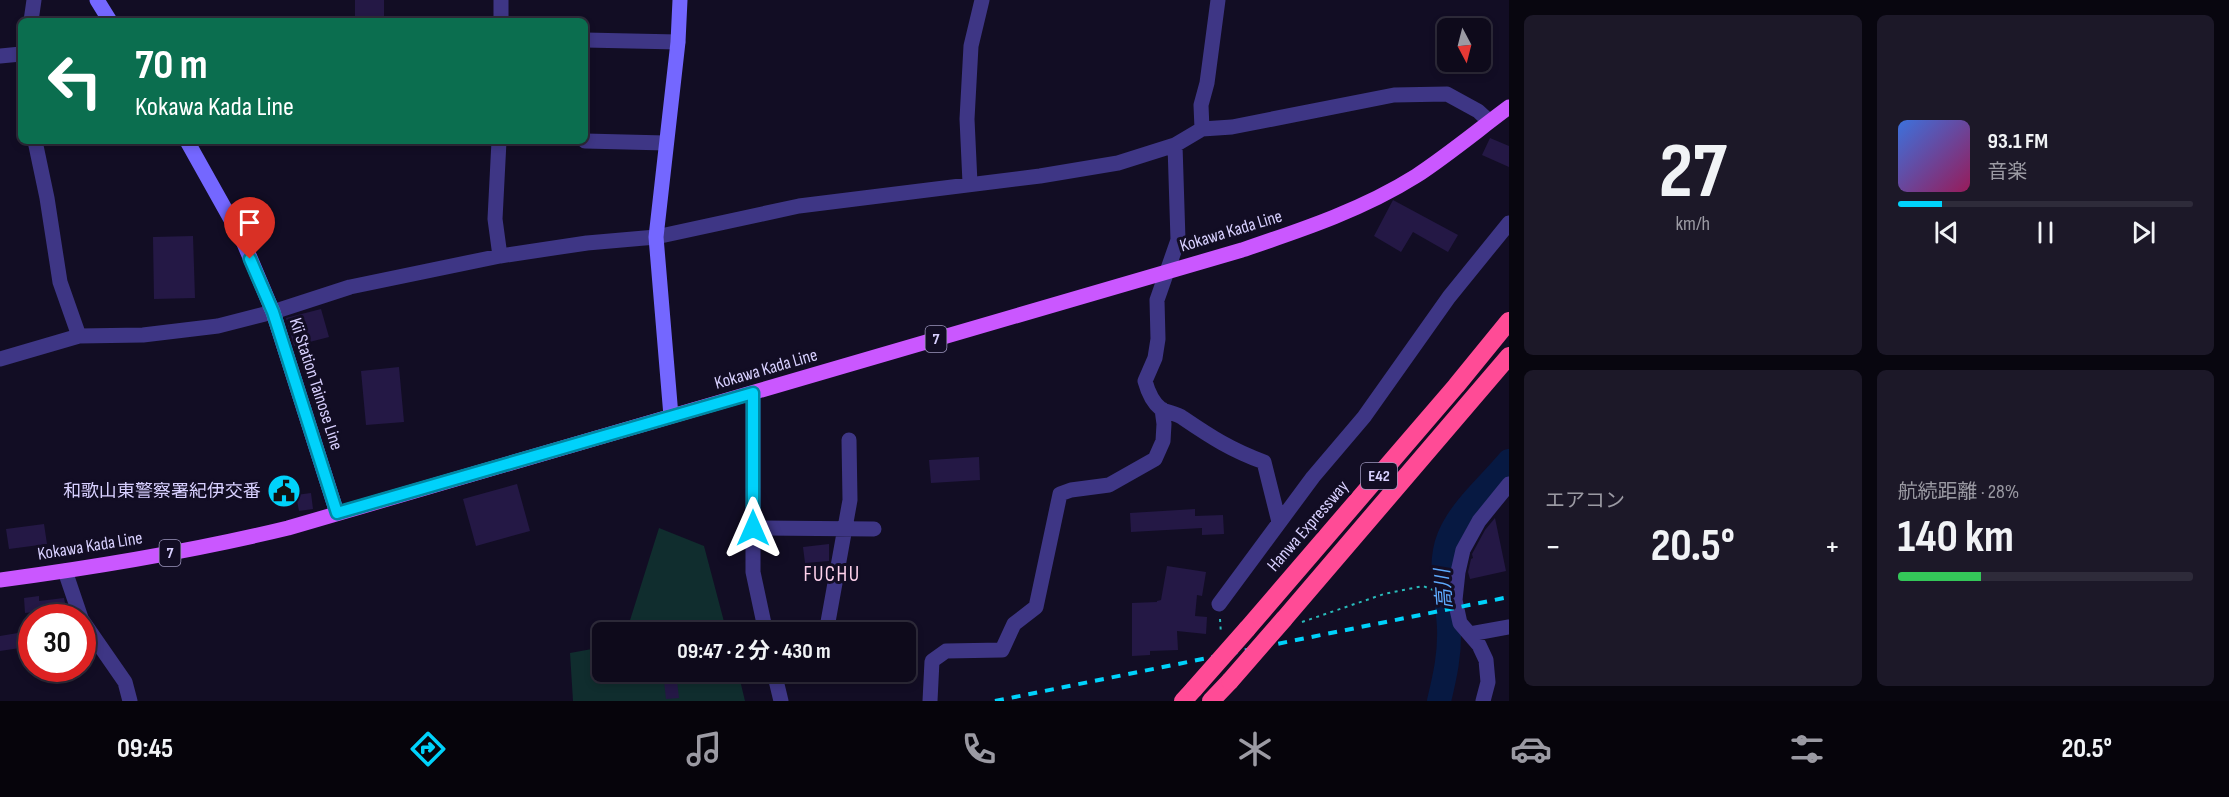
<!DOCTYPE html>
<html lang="ja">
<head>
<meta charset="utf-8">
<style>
	body { margin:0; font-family:"Sofia Sans Condensed","Noto Sans JP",sans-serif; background:#1c1828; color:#f1f3f6; height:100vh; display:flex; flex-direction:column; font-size:22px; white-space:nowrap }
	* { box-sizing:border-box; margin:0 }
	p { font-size:20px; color:#9b9aa3 }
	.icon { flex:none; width:33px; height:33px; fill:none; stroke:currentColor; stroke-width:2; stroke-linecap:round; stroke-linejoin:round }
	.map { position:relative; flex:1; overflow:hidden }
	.side { display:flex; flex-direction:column; gap:15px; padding:15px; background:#08060f; width:720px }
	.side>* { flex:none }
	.top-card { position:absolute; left:18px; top:18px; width:570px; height:126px; border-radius:9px; box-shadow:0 3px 9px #0003,0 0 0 2px #2e2b3a; background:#0b6e4f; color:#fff; overflow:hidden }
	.needle { width:39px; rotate:173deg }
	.buttons { position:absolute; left:1437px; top:18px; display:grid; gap:12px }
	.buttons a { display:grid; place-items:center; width:54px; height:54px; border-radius:9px; background:#0e0a1b; box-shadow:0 3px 9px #0003,0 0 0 2px #2e2b3a; font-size:30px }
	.speed { position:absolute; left:18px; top:604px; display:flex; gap:12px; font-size:30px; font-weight:700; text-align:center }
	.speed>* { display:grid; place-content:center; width:78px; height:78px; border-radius:50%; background:#0e0a1b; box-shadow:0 3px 9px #0003,0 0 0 2px #2e2b3a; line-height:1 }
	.speed .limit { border:9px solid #d22; background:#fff; color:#111 }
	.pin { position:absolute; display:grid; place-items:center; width:51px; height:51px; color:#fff; margin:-62px -26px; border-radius:50% 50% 50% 0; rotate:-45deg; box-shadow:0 0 6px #0007 }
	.pin .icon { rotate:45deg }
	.me { position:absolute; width:66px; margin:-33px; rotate:0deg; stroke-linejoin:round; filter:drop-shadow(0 0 4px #0008) }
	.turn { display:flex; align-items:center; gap:21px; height:126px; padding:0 18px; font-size:27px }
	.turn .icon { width:78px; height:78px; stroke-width:2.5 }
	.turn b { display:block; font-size:42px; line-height:51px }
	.big { font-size:45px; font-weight:700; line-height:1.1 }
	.side .tile { flex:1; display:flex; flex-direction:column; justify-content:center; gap:9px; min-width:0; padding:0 21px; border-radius:9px; background:#1c1828 }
	.side .dial { align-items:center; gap:0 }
	.dial b { font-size:78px; line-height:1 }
	.song { display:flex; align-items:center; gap:18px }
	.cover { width:72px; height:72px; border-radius:9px; background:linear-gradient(135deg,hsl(220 70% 55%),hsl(330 70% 35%)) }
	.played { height:6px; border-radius:3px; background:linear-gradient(90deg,#00d2fb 15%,#2e2b3a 15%) }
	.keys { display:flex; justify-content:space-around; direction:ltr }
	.heat { display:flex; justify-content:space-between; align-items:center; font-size:33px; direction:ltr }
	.charge { height:9px; border-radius:4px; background:linear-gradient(90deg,#34c759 28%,#2e2b3a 0) }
	.side .tiles { flex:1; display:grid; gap:15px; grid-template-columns:repeat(2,1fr) }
	.trip { position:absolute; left:592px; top:622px; width:324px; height:60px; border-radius:9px; background:#0e0a1b; box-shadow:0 3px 9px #0003,0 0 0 2px #2e2b3a; font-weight:700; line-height:60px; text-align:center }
	.dock { display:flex; height:96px; justify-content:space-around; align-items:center; background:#06040b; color:#9b9aa3 }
	.dock .icon { width:42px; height:42px }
	.dock .on { color:#00d2fb }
	.dock b { font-size:27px; color:#f1f3f6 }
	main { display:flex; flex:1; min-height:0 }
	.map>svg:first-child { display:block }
</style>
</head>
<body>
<main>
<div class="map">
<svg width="1509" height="701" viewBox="0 0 1509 701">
	<rect width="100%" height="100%" fill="#120d24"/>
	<!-- green -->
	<path fill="#102d2e" d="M659,528L704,546L727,633H626Z
		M603,647V672H738L745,701H573L570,653Z"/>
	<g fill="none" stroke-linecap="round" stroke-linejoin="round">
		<!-- river -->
		<path stroke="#071942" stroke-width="24" d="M1439,701C1445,676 1450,654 1449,628C1448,598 1437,566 1449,537C1461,508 1489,485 1509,461"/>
	</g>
	<!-- building -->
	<path fill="#241845" d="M355,0H384V21H355Z
		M1490,138L1509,146V167L1482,155Z
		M1393,200L1458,235L1448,252L1413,232L1401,252L1374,236Z
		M193,236L195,298L154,299L153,237Z
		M321,309L329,337L294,346L286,318Z
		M399,367L404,422L366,425L361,371Z
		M979,457L980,480L931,483L929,460Z
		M517,484L530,531L476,546L463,499Z
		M311,493L313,509L299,511L296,495Z
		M1195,509V516L1223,515L1224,534L1202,535V528L1131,532L1130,513Z
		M1495,518L1506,571L1470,579L1468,572L1471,559L1473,558L1472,554L1485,530Z
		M44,524L47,544L9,549L6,529Z
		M829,544V561L805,563L803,547Z
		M1167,566L1206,572L1202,596L1197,595L1195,616L1207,617L1206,634L1177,631L1178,650L1150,651V655L1132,656V603L1157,602V601L1161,600Z
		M39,596V601L64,598L68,617L44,618V611L25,613L24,598Z
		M18,633L20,648L0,651V636Z
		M663,672H676L679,698L666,699Z"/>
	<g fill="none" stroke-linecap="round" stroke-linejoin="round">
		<!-- path -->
		<path stroke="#29baba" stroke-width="2" stroke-dasharray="3 4.5" stroke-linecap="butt" d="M1220,619L1221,634
			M1302,622L1384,594L1423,586L1443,594"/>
		<!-- street -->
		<path stroke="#3e3685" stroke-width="15" d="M31,21L34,0
			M501,21V0
			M585,40L678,42
			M0,56L21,54
			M1202,129L1201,105L1207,83L1218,0
			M35,141L47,198L60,282L79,336
			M499,141L495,219L500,256
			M585,141L666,143
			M1175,145L1178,240L1157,300L1158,339L1155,358L1145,381C1148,392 1152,402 1161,409C1168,413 1176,413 1183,418C1211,437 1231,450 1264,462L1279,522
			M970,183L967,119L971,46L982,0
			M0,359L79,336L143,335L218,326L273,312L350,287L500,256L587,243L656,237L799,206L1040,176L1118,163L1175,145L1202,129L1232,127L1394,95L1447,94L1478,111L1489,121
			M753,394V572L766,633
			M753,528L874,529
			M65,571L81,618
			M1219,604L1313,477L1364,417L1449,297L1509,223
			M82,620L125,682L130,701
			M826,633L850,500L849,440
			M1470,634L1509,627
			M774,672L781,701
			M775,673L790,672
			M930,701L932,661L946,651L1002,650L1014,624L1036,607L1060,494L1071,490L1109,485L1155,459L1163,441L1164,424L1162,409
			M1483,701L1488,682L1486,660L1479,645L1460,623L1455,600L1458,572L1463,550L1479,521L1509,484"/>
		<!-- secondary -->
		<path stroke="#7467ff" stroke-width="15" d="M97,0L110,21
			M187,141L243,241L273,312L337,513
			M671,416L656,237L678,42L680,0"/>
		<!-- primary -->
		<path stroke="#ca57ff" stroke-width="15" d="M0,580C97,567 193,551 288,528L1242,250C1301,230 1362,210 1416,176C1448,155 1478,130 1509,107"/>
		<!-- highway -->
		<path stroke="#ff4b96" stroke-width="18" d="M1284,619L1509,356
			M1247,629L1456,386L1509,321
			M1183,701L1194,689
			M1211,701L1230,681"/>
		<!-- rail -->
		<path stroke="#00d2fb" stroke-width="4" stroke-dasharray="9 8" stroke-linecap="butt" d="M995,701L1509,597"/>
		<!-- highway-bridge -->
		<path stroke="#ff4b96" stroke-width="18" d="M1230,681L1284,619
			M1194,689L1247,629"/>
	</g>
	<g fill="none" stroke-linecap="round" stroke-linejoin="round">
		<defs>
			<path id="route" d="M250,259L273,312L337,513L753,393V528"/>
		</defs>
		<!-- route casing -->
		<use href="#route" stroke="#0088a3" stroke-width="15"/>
		<!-- route -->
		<use href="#route" stroke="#00d2fb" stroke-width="10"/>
	</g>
	<!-- icons -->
	<defs>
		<symbol id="civic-disc" viewBox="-11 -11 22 22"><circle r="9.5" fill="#00d2fb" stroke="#120d24"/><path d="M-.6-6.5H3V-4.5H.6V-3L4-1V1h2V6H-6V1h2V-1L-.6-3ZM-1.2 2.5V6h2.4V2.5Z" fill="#111"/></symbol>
	</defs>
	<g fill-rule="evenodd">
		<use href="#civic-disc" x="265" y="472" width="38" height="38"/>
	</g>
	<g text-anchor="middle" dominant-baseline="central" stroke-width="6" stroke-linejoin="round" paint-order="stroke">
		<!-- shield labels -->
		<g fill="#120d24" stroke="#9d96bd" stroke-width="1.5">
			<rect x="925.5" y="326" width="21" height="26" rx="4.5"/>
			<rect x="1361" y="463" width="36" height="26" rx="4.5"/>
			<rect x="159.5" y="540" width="21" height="26" rx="4.5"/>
		</g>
		<g font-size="16" font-weight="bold" fill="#d8d0ff">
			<text x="936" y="339">7</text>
			<text x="1379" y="476">E42</text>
			<text x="170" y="553">7</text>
		</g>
		<!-- street labels -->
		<g font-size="18" fill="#d8d0ff" stroke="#120d24">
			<text transform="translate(1231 231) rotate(-17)">Kokawa Kada Line</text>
			<text transform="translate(766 369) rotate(-16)">Kokawa Kada Line</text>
			<text transform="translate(316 384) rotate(72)">Kii Station Tainose Line</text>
			<text transform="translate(1308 526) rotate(-49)">Hanwa Expressway</text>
			<text transform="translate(90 546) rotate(-9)">Kokawa Kada Line</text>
		</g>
		<!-- poi labels -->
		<g font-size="18" fill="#d8d0ff" stroke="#120d24" text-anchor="end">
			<text x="261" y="491">和歌山東警察署紀伊交番</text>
		</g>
		<!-- water labels -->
		<g font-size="20" font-style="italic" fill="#5eabff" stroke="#120d24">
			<text transform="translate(1444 589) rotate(-94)">高川</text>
		</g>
		<!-- quarter labels -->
		<g font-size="21" letter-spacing="1.5" fill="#ffd2ec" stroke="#120d24">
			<text x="832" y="574">FUCHU</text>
		</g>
	</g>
</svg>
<div class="buttons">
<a><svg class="needle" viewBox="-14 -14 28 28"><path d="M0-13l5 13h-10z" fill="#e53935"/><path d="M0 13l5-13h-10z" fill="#9b9aa3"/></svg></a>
</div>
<div class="speed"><div class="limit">30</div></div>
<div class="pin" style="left:250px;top:259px;background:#d93025"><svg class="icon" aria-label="arrive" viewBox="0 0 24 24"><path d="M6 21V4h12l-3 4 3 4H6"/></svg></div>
<svg class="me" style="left:753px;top:528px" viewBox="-20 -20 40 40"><path d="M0-17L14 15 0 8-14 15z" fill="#00d2fb" stroke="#fff" stroke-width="4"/></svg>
<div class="trip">09:47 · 2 分 · 430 m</div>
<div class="top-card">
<div class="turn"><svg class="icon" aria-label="left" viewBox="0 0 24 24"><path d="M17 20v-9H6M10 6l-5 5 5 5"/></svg><div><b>70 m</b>Kokawa Kada Line</div></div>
</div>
</div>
<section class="side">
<div class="tiles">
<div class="tile dial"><b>27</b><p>km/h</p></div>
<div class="tile">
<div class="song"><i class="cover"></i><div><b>93.1 FM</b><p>音楽</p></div></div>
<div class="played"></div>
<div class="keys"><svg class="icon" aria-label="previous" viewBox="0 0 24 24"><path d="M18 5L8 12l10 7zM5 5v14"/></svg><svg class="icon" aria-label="pause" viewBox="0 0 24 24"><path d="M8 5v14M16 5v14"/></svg><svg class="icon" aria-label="next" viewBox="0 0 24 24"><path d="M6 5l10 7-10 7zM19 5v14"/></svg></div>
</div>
<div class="tile"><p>エアコン</p>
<div class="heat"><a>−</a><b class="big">20.5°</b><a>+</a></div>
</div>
<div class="tile"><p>航続距離 · 28%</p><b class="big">140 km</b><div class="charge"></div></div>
</div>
</section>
</main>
<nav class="dock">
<b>09:45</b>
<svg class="icon on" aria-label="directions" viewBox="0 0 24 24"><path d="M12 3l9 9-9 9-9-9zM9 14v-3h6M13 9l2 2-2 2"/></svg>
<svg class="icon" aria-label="music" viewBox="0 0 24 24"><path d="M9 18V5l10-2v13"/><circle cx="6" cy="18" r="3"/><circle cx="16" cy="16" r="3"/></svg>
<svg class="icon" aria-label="phone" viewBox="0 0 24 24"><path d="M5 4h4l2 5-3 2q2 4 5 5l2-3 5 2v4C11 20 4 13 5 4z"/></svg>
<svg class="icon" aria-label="climate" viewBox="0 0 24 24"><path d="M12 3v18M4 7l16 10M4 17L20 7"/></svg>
<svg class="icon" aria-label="car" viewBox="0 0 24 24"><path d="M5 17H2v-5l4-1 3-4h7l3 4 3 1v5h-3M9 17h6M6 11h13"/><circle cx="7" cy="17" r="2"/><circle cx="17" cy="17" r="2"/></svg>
<svg class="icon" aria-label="filters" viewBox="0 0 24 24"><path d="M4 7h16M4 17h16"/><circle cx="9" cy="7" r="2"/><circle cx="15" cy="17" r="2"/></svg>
<b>20.5°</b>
</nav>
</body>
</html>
